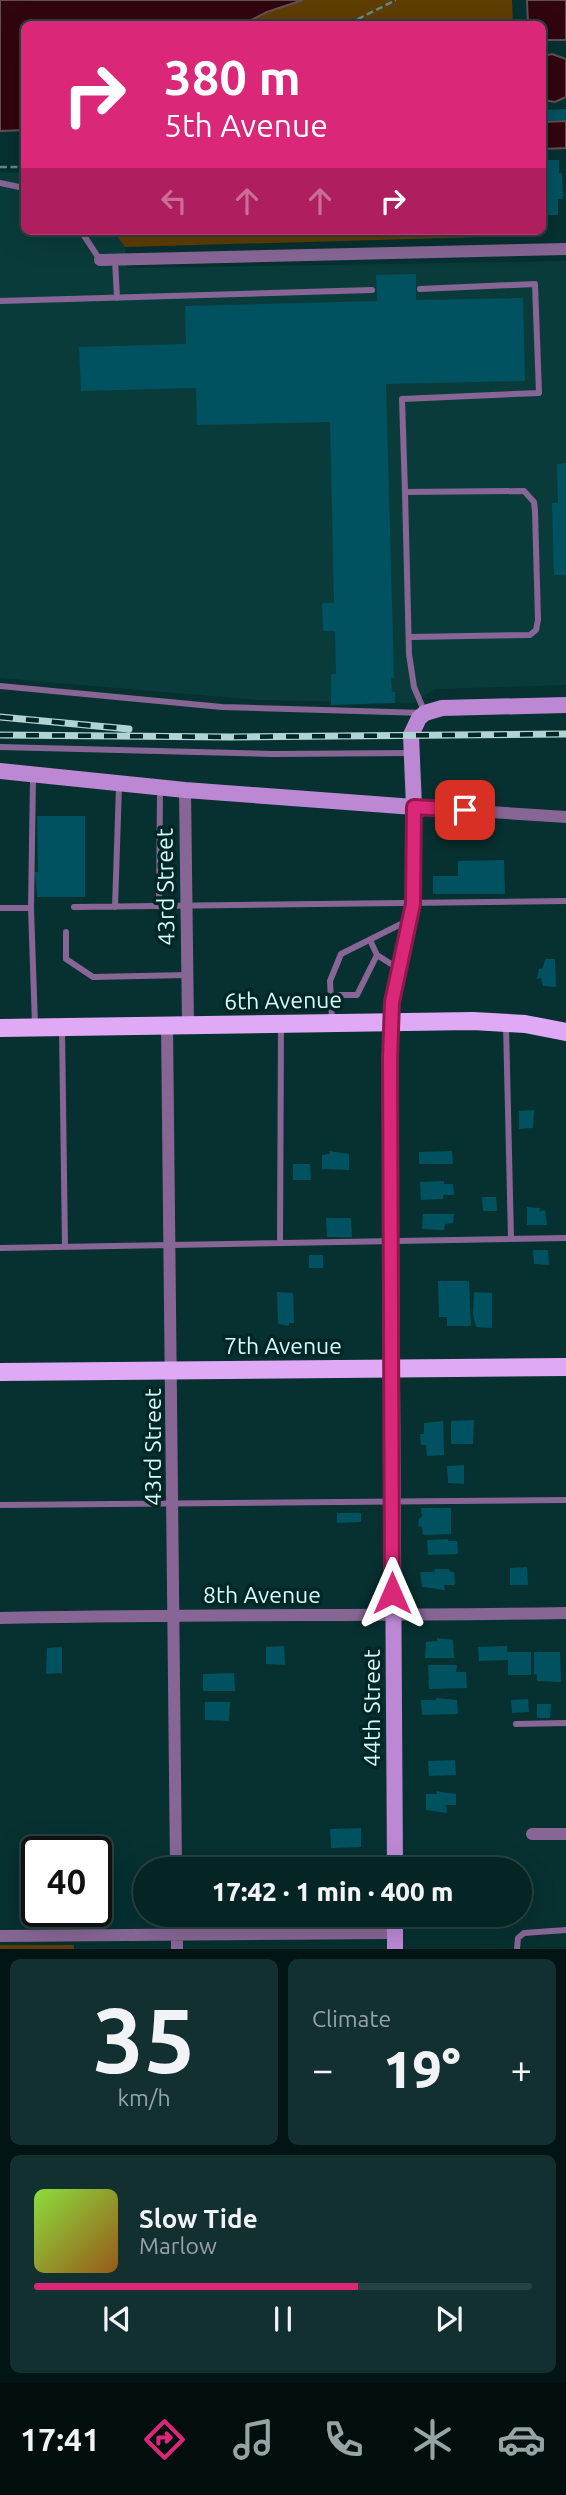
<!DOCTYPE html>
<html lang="en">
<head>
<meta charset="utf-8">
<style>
	body { margin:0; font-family:Ubuntu,sans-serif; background:#133031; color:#f1f3f6; height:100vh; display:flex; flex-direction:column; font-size:26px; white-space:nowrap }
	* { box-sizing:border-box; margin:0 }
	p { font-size:23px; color:#97a4a6 }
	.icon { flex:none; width:38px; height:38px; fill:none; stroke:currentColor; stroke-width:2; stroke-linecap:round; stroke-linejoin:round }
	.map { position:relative; height:1949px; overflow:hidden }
	.side { display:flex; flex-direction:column; gap:10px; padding:10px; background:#031414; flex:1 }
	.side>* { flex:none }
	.hud { position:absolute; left:21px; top:21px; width:525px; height:214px; border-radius:10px; box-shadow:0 7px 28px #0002,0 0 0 2px #264141; background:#db2777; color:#fff; overflow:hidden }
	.speed { position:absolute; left:21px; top:1836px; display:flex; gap:14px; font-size:35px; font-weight:700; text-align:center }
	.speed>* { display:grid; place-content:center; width:91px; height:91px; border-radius:50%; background:#052424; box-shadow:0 7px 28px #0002,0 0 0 2px #264141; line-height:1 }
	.speed .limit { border:4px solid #111; border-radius:10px; background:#fff; color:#111 }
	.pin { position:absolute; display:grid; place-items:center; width:60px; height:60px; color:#fff; margin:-30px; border-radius:14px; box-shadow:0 4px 10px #0006 }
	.me { position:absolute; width:77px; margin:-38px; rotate:0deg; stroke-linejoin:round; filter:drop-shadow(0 0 5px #0008) }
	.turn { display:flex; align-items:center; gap:24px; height:147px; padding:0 28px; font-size:32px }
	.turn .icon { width:91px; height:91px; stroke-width:2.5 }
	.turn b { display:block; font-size:49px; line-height:60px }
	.lanes { display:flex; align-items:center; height:66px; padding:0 28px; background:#0003; justify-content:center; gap:35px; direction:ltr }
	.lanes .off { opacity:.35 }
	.big { font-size:52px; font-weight:800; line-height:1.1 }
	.side .card { flex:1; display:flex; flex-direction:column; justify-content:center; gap:10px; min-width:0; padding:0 24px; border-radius:10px; background:#133031 }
	.side .dial { align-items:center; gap:0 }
	.dial b { font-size:91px; line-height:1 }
	.song { display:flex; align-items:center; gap:21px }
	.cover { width:84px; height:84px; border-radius:10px; background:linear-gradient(135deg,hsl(90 70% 55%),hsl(30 70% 35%)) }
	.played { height:7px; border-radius:4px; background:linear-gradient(90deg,#db2777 65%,#264141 65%) }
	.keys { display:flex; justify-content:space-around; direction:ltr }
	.heat { display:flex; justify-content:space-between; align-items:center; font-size:38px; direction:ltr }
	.side .tiles { flex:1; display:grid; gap:10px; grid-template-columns:1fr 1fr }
	.card:last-child { grid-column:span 2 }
	.trip { position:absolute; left:133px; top:1857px; width:399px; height:70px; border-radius:35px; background:#052424; box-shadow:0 7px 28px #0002,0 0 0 2px #264141; font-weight:800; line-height:70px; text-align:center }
	.dock { display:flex; height:112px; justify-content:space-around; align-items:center; background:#020e0e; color:#97a4a6 }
	.dock .icon { width:49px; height:49px }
	.dock .active { color:#db2777 }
	.dock b { font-size:32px; color:#f1f3f6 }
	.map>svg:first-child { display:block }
</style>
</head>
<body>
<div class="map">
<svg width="566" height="1949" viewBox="0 0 566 1949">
	<rect width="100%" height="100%" fill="#073030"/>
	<!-- built -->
	<path fill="#0a3b3b" d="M0,172L24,173V231H113L125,247L127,268L566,261V685L435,689L413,703L260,700L0,678Z"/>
	<!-- green -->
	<path fill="#5e3d01" d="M303,0H512L513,24H243L267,12Z
		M113,231H518L519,236L125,247Z
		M0,1945H74V1949H0Z"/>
	<!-- water -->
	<path fill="#31050d" stroke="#634f54" stroke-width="2" d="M0,0H303L267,12L243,24H24V130L0,131Z
		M527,0H566V40H543L542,24H528Z
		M552,54L566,59V97L555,102L543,100V56Z
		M566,121V148L543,149V122Z"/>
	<!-- building -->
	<path fill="#005260" d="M566,109V120L542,121V110Z
		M542,160H559V173H562L563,199H558V215H542Z
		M416,274V300L523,298L525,381L386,384L394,678H391L392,692H395V703L331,705V674H336L335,631H323L322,603H334L330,422L197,425L196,388L81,391L79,347L186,344L185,306L377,301L376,275Z
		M566,463V575H554L552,503H558L557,464Z
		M37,816H85V897H37L35,872H38Z
		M504,860L505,894H433V876H458V861Z
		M545,959H555L556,987L543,986L541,978L537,979L539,969L543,968Z
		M534,1110L533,1128L519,1129V1111Z
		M329,1151L349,1154V1170L322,1169V1155L330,1154Z
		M452,1151L453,1164H419V1152Z
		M293,1164H310L311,1180H293Z
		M444,1181V1184H453L454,1195H443V1199L421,1200L420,1182Z
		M482,1197H496L497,1211H483Z
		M527,1207L540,1208L539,1212L545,1210L547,1225H527Z
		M423,1214H454L453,1223L445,1224L444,1230L422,1229Z
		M326,1218H351L352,1237H327Z
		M533,1250H548L549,1265L534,1264Z
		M309,1255H323V1268H309Z
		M438,1281H469L471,1326H447V1317H439Z
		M277,1292L293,1293L294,1323H289V1326L278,1324Z
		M474,1292L492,1293V1328L476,1327L473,1315Z
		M474,1420L473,1444H451V1421Z
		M443,1421L444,1455L427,1456L426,1445H421L420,1434H424V1423Z
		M464,1465V1484L448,1483L447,1466Z
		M421,1508H451V1534L423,1535L422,1527L418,1526L419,1519L422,1516Z
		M337,1513H361V1522L337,1523Z
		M448,1539V1541H457L458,1554L428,1555L427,1540Z
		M527,1567L528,1585H510V1568Z
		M435,1569H449L450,1572H454L455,1585H444L445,1590L422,1587L420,1572H434Z
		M437,1638L453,1640L454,1658H425L426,1642L437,1641Z
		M284,1646L285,1665L266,1664V1647Z
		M507,1646V1652H531V1675H508V1660L479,1661L478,1647Z
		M62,1647V1673L46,1674L47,1648Z
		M534,1652H560L561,1682L537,1681V1675L534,1674Z
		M428,1665H457L456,1672H466L467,1688L429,1689Z
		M234,1673L235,1691H203V1674Z
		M436,1698L457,1700L458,1714L422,1715L421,1700H436Z
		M528,1699L529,1712L512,1713L511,1700Z
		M205,1702H230L229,1721L205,1720Z
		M537,1704H551L550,1718H537Z
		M455,1760L456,1775L429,1776L428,1761Z
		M436,1791L456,1794V1805H446L447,1813L426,1810V1794H437Z
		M361,1828V1847L331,1848L330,1829Z"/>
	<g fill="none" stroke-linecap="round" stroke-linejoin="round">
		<!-- path -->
		<path stroke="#618787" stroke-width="2.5" stroke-dasharray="7 3.5" stroke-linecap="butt" d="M348,24L396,0
			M0,167H24"/>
		<!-- lane -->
		<path stroke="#876695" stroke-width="6" d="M0,183L24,188
			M81,231L100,260
			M115,260L117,298
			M0,301L372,290
			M405,492L402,399L539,393L535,284L420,289
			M0,686L222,707L425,713L414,687L409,654L405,492L524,491L534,502L535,511L538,620L536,630L530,635L410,637
			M0,747L273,754L411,753
			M33,777L31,908L35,1025
			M159,906L160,789
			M74,907L566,901
			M115,907L119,786
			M0,908H31
			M66,932V959L93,977L187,975
			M377,955L399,969
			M332,995H357L377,955L370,940
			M332,1021L330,981L341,954L407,921
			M506,1025L511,1239
			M62,1029L65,1247
			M280,1243L281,1026
			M0,1248L566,1238
			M0,1505L566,1500
			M516,1724L566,1723
			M517,1949L518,1938L524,1933L566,1930"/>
		<!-- street -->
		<path stroke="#876695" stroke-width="12" d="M100,260L566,249
			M185,790L188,1025
			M414,807L566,817
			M167,1025L176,1869
			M0,1618C189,1614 377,1616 566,1613
			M532,1834H566
			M177,1914V1949
			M0,1936L395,1933"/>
		<!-- secondary -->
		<path stroke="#bc88d3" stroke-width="16" d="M0,771L185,790L414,807
			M395,1869L390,1059L392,1002L413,904L414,807L411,735L419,718L425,713L442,708L566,705
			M395,1914V1949"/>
		<!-- primary -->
		<path stroke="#dfa9f6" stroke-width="18" d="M0,1028L473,1021L525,1024L566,1032
			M0,1372L566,1367"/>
		<defs>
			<path id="rail" d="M0,717L129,729
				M0,735L230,737L566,734"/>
		</defs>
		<!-- rail casing -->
		<use href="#rail" stroke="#b0d4d3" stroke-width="7"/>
		<!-- rail -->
		<use href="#rail" stroke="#002626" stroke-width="4.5" stroke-dasharray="13" stroke-linecap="butt"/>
	</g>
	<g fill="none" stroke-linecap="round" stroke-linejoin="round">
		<defs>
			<path id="route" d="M392,1593L390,1059L392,1002L413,904L414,807L465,810"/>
		</defs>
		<!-- route casing -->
		<use href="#route" stroke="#8e194d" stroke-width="18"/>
		<!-- route -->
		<use href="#route" stroke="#db2777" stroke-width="12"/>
	</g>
	<g text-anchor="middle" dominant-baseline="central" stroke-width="7" stroke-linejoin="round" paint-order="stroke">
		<!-- street labels -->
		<g font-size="23" fill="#d8fbfa" stroke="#002626">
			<text transform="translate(165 887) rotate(-91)">43rd Street</text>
			<text transform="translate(283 1000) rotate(-1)">6th Avenue</text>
			<text x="283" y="1345">7th Avenue</text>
			<text transform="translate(152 1447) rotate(-90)">43rd Street</text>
			<text x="262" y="1594">8th Avenue</text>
			<text transform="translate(371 1708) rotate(-90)">44th Street</text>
		</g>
	</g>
</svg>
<div class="speed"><div class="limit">40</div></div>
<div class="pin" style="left:465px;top:810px;background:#d93025"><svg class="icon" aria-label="arrive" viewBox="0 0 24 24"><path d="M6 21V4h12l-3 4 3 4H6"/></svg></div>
<svg class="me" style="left:392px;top:1593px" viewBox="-20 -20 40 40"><path d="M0-17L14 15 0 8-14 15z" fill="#db2777" stroke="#fff" stroke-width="4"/></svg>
<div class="trip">17:42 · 1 min · 400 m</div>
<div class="hud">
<div class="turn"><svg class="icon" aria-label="right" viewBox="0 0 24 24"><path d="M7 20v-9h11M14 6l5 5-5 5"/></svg><div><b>380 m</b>5th Avenue</div></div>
<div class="lanes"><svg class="icon off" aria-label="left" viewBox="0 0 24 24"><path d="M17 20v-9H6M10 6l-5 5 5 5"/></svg><svg class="icon off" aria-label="ahead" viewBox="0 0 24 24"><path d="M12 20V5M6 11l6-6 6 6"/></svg><svg class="icon off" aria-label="ahead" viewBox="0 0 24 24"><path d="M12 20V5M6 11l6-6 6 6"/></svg><svg class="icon" aria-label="right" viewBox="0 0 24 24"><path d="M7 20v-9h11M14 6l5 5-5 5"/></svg></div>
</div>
</div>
<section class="side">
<div class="tiles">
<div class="card dial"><b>35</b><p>km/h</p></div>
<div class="card"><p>Climate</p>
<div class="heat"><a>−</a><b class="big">19°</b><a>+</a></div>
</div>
<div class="card">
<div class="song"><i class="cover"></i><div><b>Slow Tide</b><p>Marlow</p></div></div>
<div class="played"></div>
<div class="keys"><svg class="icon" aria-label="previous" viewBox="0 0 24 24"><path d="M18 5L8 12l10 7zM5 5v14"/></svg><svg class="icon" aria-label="pause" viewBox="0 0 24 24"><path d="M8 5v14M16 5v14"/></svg><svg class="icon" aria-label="next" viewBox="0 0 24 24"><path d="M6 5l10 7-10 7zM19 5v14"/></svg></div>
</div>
</div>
</section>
<nav class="dock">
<b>17:41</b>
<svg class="icon active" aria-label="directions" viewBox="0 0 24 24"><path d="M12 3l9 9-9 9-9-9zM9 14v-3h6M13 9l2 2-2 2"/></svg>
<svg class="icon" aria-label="music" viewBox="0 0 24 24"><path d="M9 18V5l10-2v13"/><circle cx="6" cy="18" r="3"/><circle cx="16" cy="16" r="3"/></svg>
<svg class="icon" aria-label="phone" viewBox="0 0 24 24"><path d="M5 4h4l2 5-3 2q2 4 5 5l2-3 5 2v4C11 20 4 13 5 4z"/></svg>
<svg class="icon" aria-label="climate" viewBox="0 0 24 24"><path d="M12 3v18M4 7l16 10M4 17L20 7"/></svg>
<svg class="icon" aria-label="car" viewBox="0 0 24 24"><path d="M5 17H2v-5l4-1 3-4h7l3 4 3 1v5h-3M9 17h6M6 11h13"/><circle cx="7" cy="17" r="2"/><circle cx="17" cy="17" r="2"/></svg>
</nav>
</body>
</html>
